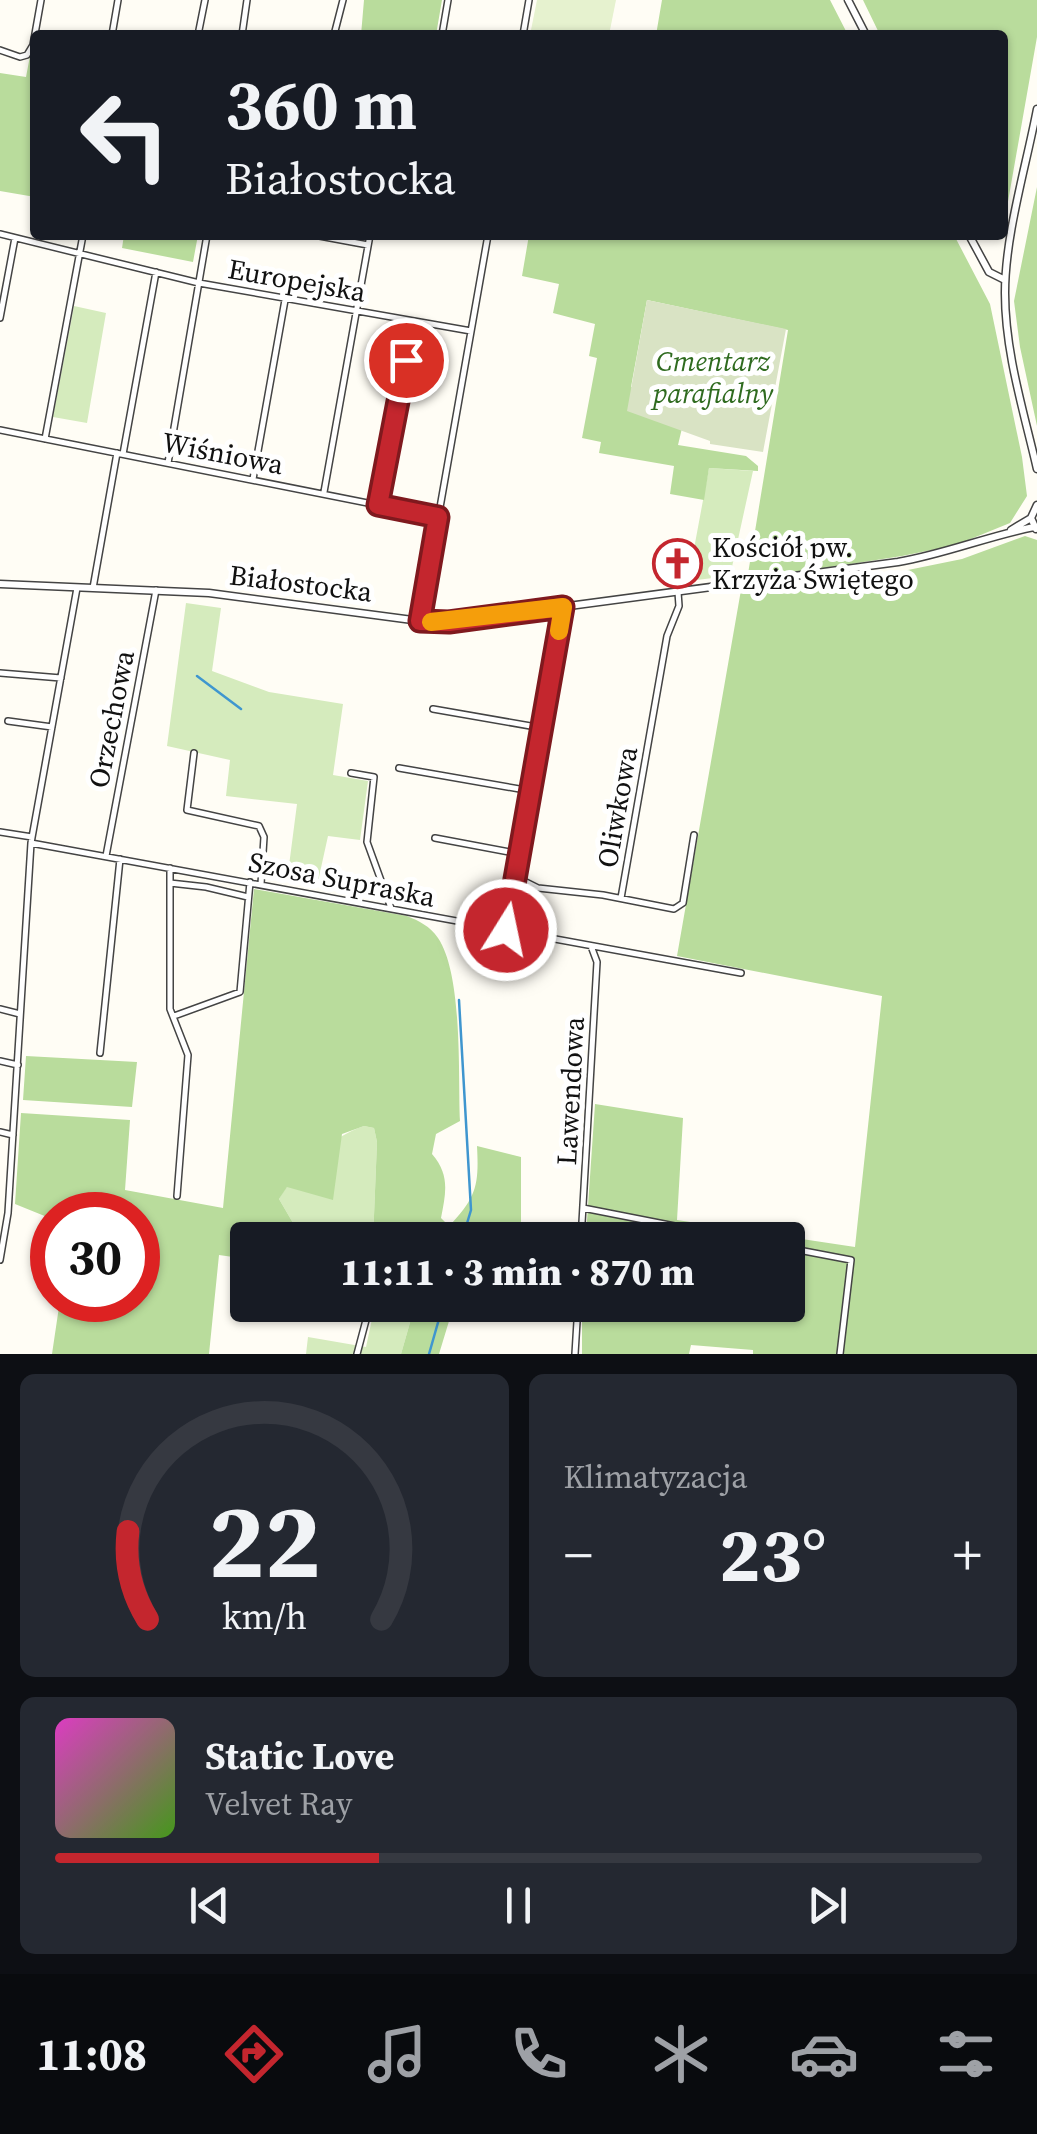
<!DOCTYPE html>
<html lang="pl">
<head>
<meta charset="utf-8">
<style>
	body { margin:0; font-family:"Source Serif 4",serif; background:#242831; color:#f1f3f6; height:100vh; display:flex; flex-direction:column; font-size:38px; white-space:nowrap }
	* { box-sizing:border-box; margin:0 }
	p { font-size:32px; color:#9ea1a6 }
	.icon { flex:none; width:55px; height:55px; fill:none; stroke:currentColor; stroke-width:2; stroke-linecap:round; stroke-linejoin:round }
	.map { position:relative; height:1354px; overflow:hidden }
	.panel { display:flex; flex-direction:column; gap:20px; padding:20px; background:#0d0f14; flex:1 }
	.panel>* { flex:none }
	.hud { position:absolute; left:30px; top:30px; width:978px; height:210px; border-radius:10px; box-shadow:0 2px 8px #0004; background:#171b24; color:#f1f3f6; overflow:hidden }
	.speed { position:absolute; left:30px; top:1192px; display:flex; gap:20px; font-size:50px; font-weight:700; text-align:center }
	.speed>* { display:grid; place-content:center; width:130px; height:130px; border-radius:50%; background:#171b24; box-shadow:0 2px 8px #0004; line-height:1 }
	.speed .limit { border:15px solid #d22; background:#fff; color:#111 }
	.pin { position:absolute; display:grid; place-items:center; width:85px; height:85px; color:#fff; margin:-42px; border:5px solid #fff; border-radius:50%; box-shadow:0 2px 10px #0007 }
	.me { position:absolute; width:110px; margin:-55px; rotate:10deg; stroke-linejoin:round; filter:drop-shadow(0 0 8px #0008) }
	.turn { display:flex; align-items:center; gap:35px; height:210px; padding:0 30px; font-size:45px }
	.turn .icon { width:130px; height:130px; stroke-width:2.5 }
	.turn b { display:block; font-size:70px; line-height:85px }
	.big { font-size:75px; font-weight:800; line-height:1.1 }
	.panel .tile { flex:1; display:flex; flex-direction:column; justify-content:center; gap:15px; min-width:0; padding:0 35px; border-radius:15px; background:#242831 }
	.panel .dial { align-items:center; gap:0 }
	.dial svg { height:260px; overflow:visible; fill:none; stroke:#363941; stroke-width:7; stroke-linecap:round; text-anchor:middle }
	.dial text { fill:#f1f3f6; stroke:none }
	.song { display:flex; align-items:center; gap:30px }
	.cover { width:120px; height:120px; border-radius:15px; background:linear-gradient(135deg,hsl(310 70% 55%),hsl(100 70% 35%)) }
	.played { height:10px; border-radius:5px; background:linear-gradient(90deg,#c4262e 35%,#363941 35%) }
	.keys { display:flex; justify-content:space-around; direction:ltr }
	.heat { display:flex; justify-content:space-between; align-items:center; font-size:55px; direction:ltr }
	.panel .tiles { flex:1; display:grid; gap:20px; grid-template-columns:1fr 1fr }
	.tile:last-child { grid-column:span 2 }
	.trip { position:absolute; left:230px; top:1222px; width:575px; height:100px; border-radius:10px; background:#171b24; box-shadow:0 2px 8px #0004; font-weight:800; line-height:100px; text-align:center }
	.tabs { display:flex; height:160px; justify-content:space-around; align-items:center; background:#090b0e; color:#9ea1a6 }
	.tabs .icon { width:70px; height:70px }
	.tabs .on { color:#c4262e }
	.tabs b { font-size:45px; color:#f1f3f6 }
	.map>svg:first-child { display:block }
</style>
</head>
<body>
<div class="map">
<svg width="1037" height="1354" viewBox="0 0 1037 1354">
	<rect width="100%" height="100%" fill="#fffdf5"/>
	<!-- green -->
	<path fill="#d5ebbd" d="M74,306L106,313L87,423L53,417Z
		M709,468L753,471L730,576L688,581Z
		M186,603L221,608L212,671L269,692L343,704L333,775L368,781L360,840L328,836L317,886L287,881L297,804L226,796L230,760L167,746Z
		M364,1126L374,1128L377,1142L373,1240H303L279,1199C296,1169 331,1137 364,1126Z
		M375,1305H415L401,1354H306L308,1337L366,1347Z"/>
	<!-- forest -->
	<path fill="#b9dc9c" d="M364,0H442L436,35H361Z
		M662,0H830L848,35H656Z
		M863,0H1037V37L1003,230L1002,35H880Z
		M30,56L35,58V197L0,191V73L26,77Z
		M1037,187V426L1020,347L1014,301Z
		M124,235H198L193,262L122,248Z
		M529,235H954L990,304L1022,457L1027,496L1010,523L956,545L902,556L747,580L788,330L647,300L631,387L687,407L678,445L746,456L758,466V471L709,468L704,500L670,494L674,466L599,453L601,442L582,438L597,358L589,356L595,324L553,313L559,284L522,276Z
		M1025,536L1037,540V1354H753V1350L691,1345L689,1354H582V1322L453,1308L439,1354H401L415,1305H788V1240H373L377,1142L374,1128L364,1126L342,1134L333,1200L287,1187L279,1199L303,1240H248L247,1259L219,1255L209,1354H52L60,1300H138V1215H52V1219L15,1204L21,1113L130,1120L125,1190L223,1208L254,889L407,916C419,921 430,926 438,938C463,975 458,1075 460,1121L436,1134L432,1154C450,1175 446,1192 441,1218L449,1226C477,1197 479,1184 477,1146L521,1157V1229L586,1235L595,1104L683,1118L677,1220L855,1247L882,996L677,956L741,590L760,591L895,572L899,581L903,580V571L962,559Z
		M26,1056L137,1062L132,1107L23,1100Z"/>
	<!-- cemetery -->
	<path fill="#d9e3c4" d="M647,300L786,329L763,452L710,444V441L627,411Z"/>
	<!-- pitch -->
	<path fill="#e6f2cf" d="M537,0H616L609,35H530Z"/>
	<g fill="none" stroke-linecap="round" stroke-linejoin="round">
		<!-- stream -->
		<path stroke="#3f96cf" stroke-width="2.5" d="M197,676L241,709
			M459,1000L471,1210L462,1240
			M429,1354L443,1305"/>
		<defs>
			<path id="minor" d="M199,30L205,0
				M112,35L118,0
				M242,35L247,0
				M334,35L343,0
				M442,35L448,0
				M523,35L529,0
				M0,50L20,57L27,55L33,45L41,0
				M0,234L199,283L471,331
				M314,235L368,245
				M0,318L15,238
				M0,430L438,517
				M45,439L83,235
				M123,454L156,272
				M168,463L207,235
				M253,479L285,300
				M324,492L370,235
				M378,505L413,321
				M93,588L117,453
				M420,621L488,235
				M0,673L61,678
				M433,709L542,728
				M8,721L52,727
				M194,753L187,810L259,826L264,837L261,884
				M399,768L531,791
				M351,773L374,777L367,842L391,908
				M0,832L32,837
				M435,838L520,854
				M31,843L741,973
				M106,856L156,590
				M170,868V883L206,887L248,897
				M516,877L538,888L603,895L674,909L683,903L694,835
				M170,883V1009L188,1055L177,1196
				M621,898L667,636L679,606L678,592
				M507,929L563,607
				M0,1009L20,1014
				M174,1016L240,992L250,882
				M100,1053L120,859
				M0,1061L18,1065
				M0,1132L13,1135
				M583,1208L746,1240
				M581,1240L597,962L591,946
				M788,1248L851,1260L840,1354
				M0,1260L8,1213L31,843L77,588
				M357,1354L370,1305
				M575,1354L578,1305"/>
			<path id="tertiary" d="M848,0L866,35
				M1037,109C1026,167 1005,235 1005,293C1005,353 1024,412 1037,469
				M969,235L989,272L1005,280
				M1036,529L1031,518L1037,505
				M1011,530L1031,518
				M0,584L209,593L420,621L449,622L898,562C945,554 988,536 1034,527"/>
		</defs>
		<!-- minor casing -->
		<use href="#minor" stroke="#444" stroke-width="8"/>
		<!-- tertiary casing -->
		<use href="#tertiary" stroke="#444" stroke-width="9"/>
		<!-- minor -->
		<use href="#minor" stroke="#fff" stroke-width="5"/>
		<!-- tertiary -->
		<use href="#tertiary" stroke="#fff" stroke-width="6"/>
	</g>
	<g fill="none" stroke-linecap="round" stroke-linejoin="round">
		<defs>
			<path id="route" d="M406,360L378,505L438,517L420,621L449,622L563,607L506,930"/>
		</defs>
		<!-- route casing -->
		<use href="#route" stroke="#7f191e" stroke-width="25"/>
		<!-- route -->
		<use href="#route" stroke="#c4262e" stroke-width="18"/>
		<!-- slow -->
		<path stroke="#f59e0b" stroke-width="18" d="M431,622L563,607L559,631"/>
	</g>
	<!-- icons -->
	<defs>
		<symbol id="church-ring" viewBox="-11 -11 22 22"><circle r="9.5" fill="#fff" stroke="#c4262e" stroke-width="1.5"/><path d="M-1.2-6h2.4v3.5h3.3v2.4h-3.3V6h-2.4V-.1h-3.3v-2.4h3.3Z" fill="#c4262e"/></symbol>
	</defs>
	<g fill-rule="evenodd">
		<use href="#church-ring" x="650" y="536" width="55" height="55"/>
	</g>
	<g text-anchor="middle" dominant-baseline="central" stroke-width="10" stroke-linejoin="round" paint-order="stroke">
		<!-- street labels -->
		<g font-size="28" fill="#111" stroke="#fff">
			<text transform="translate(297 280) rotate(10)">Europejska</text>
			<text transform="translate(223 453) rotate(11)">Wiśniowa</text>
			<text transform="translate(301 583) rotate(7)">Białostocka</text>
			<text transform="translate(111 719) rotate(-79)">Orzechowa</text>
			<text transform="translate(617 807) rotate(-80)">Oliwkowa</text>
			<text transform="translate(342 879) rotate(11)">Szosa Supraska</text>
			<text transform="translate(570 1091) rotate(-87)">Lawendowa</text>
		</g>
		<!-- park labels -->
		<g font-size="28" font-style="italic" fill="#2f6b1f" stroke="#fff">
			<text x="713" y="361">Cmentarz<tspan x="713" dy="32">parafialny</tspan></text>
		</g>
		<!-- poi labels -->
		<g font-size="28" fill="#111" stroke="#fff" text-anchor="start">
			<text x="712" y="547">Kościół pw.<tspan x="712" dy="32">Krzyża Świętego</tspan></text>
		</g>
	</g>
</svg>
<div class="speed"><div class="limit">30</div></div>
<div class="pin" style="left:406px;top:360px;background:#d93025"><svg class="icon" aria-label="arrive" viewBox="0 0 24 24"><path d="M6 21V4h12l-3 4 3 4H6"/></svg></div>
<svg class="me" style="left:506px;top:930px" viewBox="-20 -20 40 40"><circle r="17" fill="#c4262e" stroke="#fff" stroke-width="3"/><path d="M0-11L8 9 0 5-8 9z" fill="#fff"/></svg>
<div class="trip">11:11 · 3 min · 870 m</div>
<div class="hud">
<div class="turn"><svg class="icon" aria-label="left" viewBox="0 0 24 24"><path d="M17 20v-9H6M10 6l-5 5 5 5"/></svg><div><b>360 m</b>Białostocka</div></div>
</div>
</div>
<section class="panel">
<div class="tiles">
<div class="tile dial"><svg viewBox="0 0 100 80">
<path d="M14 69A42 42 0 1 1 86 69"/>
<path d="M14 69A42 42 0 0 1 8 42" stroke="#c4262e"/>
<text x="50" y="56" font-size="32" font-weight="700">22</text>
<text x="50" y="72" font-size="11">km/h</text>
</svg></div>
<div class="tile"><p>Klimatyzacja</p>
<div class="heat"><a>−</a><b class="big">23°</b><a>+</a></div>
</div>
<div class="tile">
<div class="song"><i class="cover"></i><div><b>Static Love</b><p>Velvet Ray</p></div></div>
<div class="played"></div>
<div class="keys"><svg class="icon" aria-label="previous" viewBox="0 0 24 24"><path d="M18 5L8 12l10 7zM5 5v14"/></svg><svg class="icon" aria-label="pause" viewBox="0 0 24 24"><path d="M8 5v14M16 5v14"/></svg><svg class="icon" aria-label="next" viewBox="0 0 24 24"><path d="M6 5l10 7-10 7zM19 5v14"/></svg></div>
</div>
</div>
</section>
<nav class="tabs">
<b>11:08</b>
<svg class="icon on" aria-label="directions" viewBox="0 0 24 24"><path d="M12 3l9 9-9 9-9-9zM9 14v-3h6M13 9l2 2-2 2"/></svg>
<svg class="icon" aria-label="music" viewBox="0 0 24 24"><path d="M9 18V5l10-2v13"/><circle cx="6" cy="18" r="3"/><circle cx="16" cy="16" r="3"/></svg>
<svg class="icon" aria-label="phone" viewBox="0 0 24 24"><path d="M5 4h4l2 5-3 2q2 4 5 5l2-3 5 2v4C11 20 4 13 5 4z"/></svg>
<svg class="icon" aria-label="climate" viewBox="0 0 24 24"><path d="M12 3v18M4 7l16 10M4 17L20 7"/></svg>
<svg class="icon" aria-label="car" viewBox="0 0 24 24"><path d="M5 17H2v-5l4-1 3-4h7l3 4 3 1v5h-3M9 17h6M6 11h13"/><circle cx="7" cy="17" r="2"/><circle cx="17" cy="17" r="2"/></svg>
<svg class="icon" aria-label="filters" viewBox="0 0 24 24"><path d="M4 7h16M4 17h16"/><circle cx="9" cy="7" r="2"/><circle cx="15" cy="17" r="2"/></svg>
</nav>
</body>
</html>
